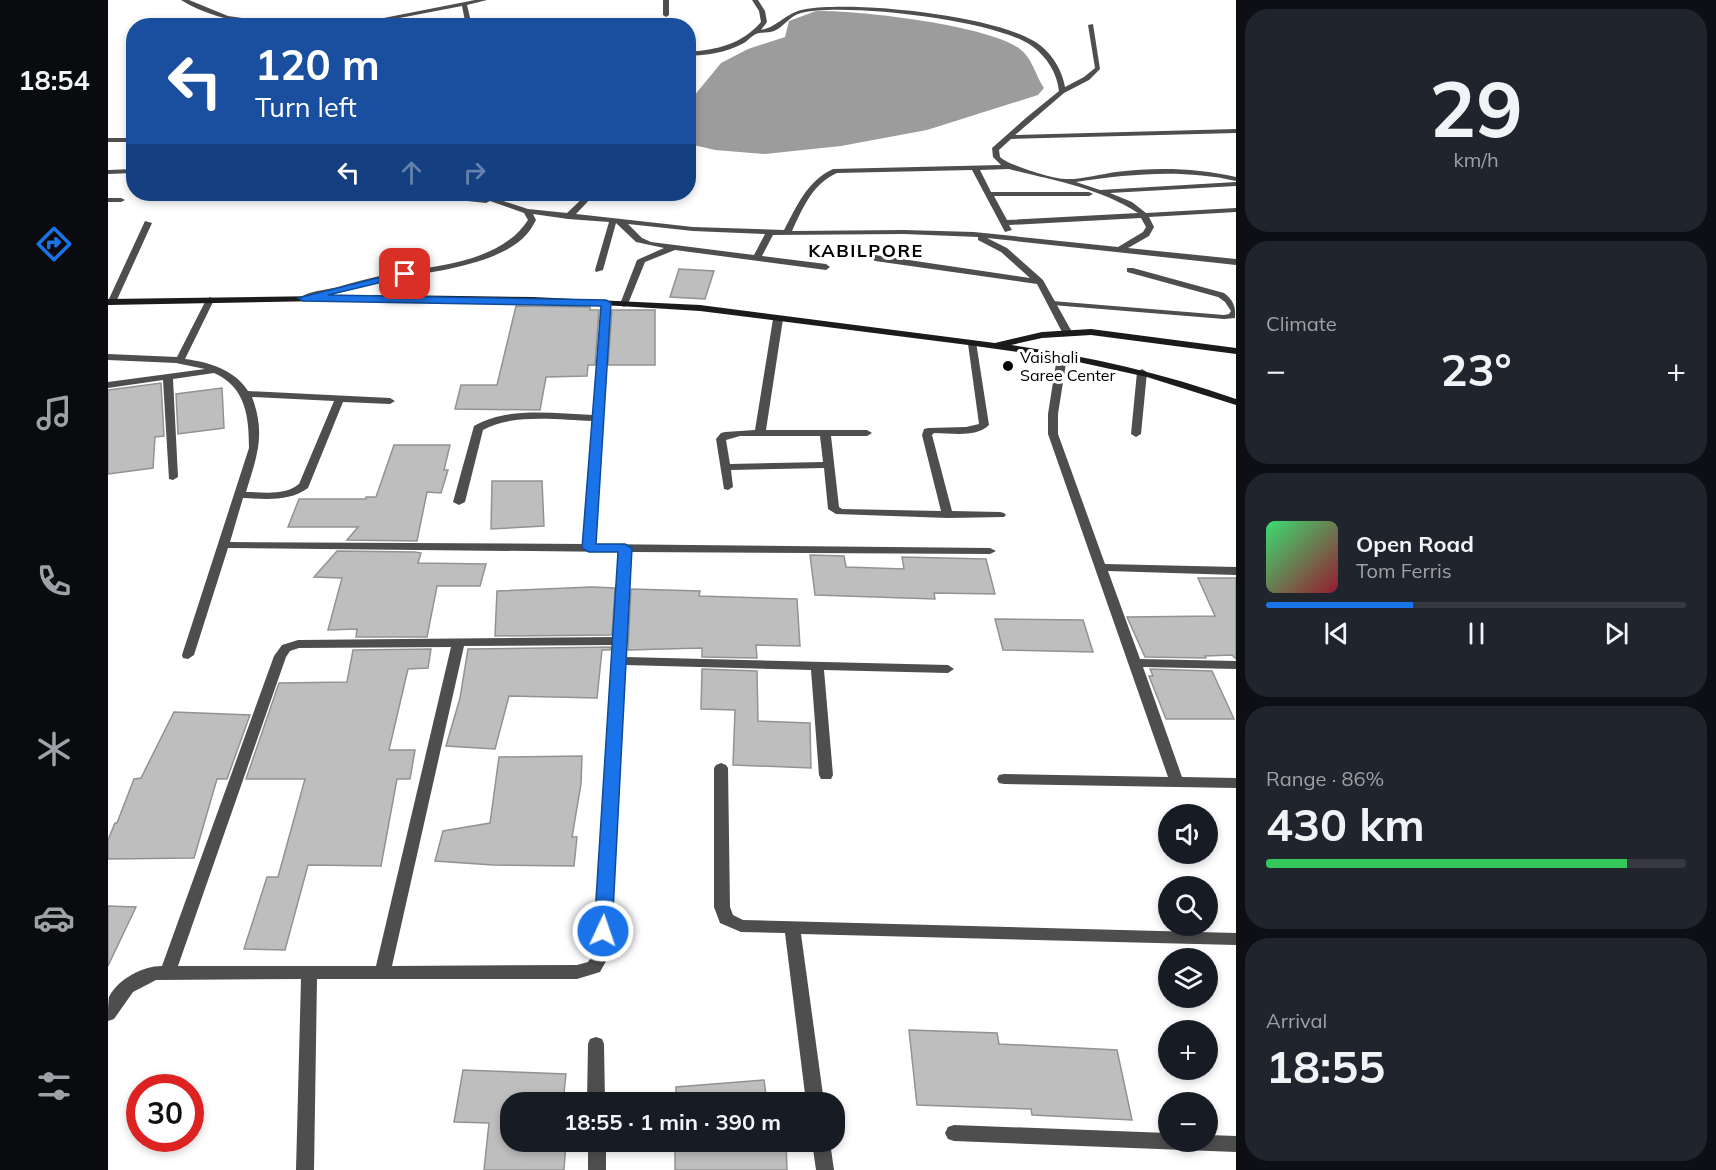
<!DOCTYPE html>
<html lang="en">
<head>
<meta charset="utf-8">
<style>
	body { margin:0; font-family:Mulish,sans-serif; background:#20242c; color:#f1f3f6; height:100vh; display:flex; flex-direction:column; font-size:22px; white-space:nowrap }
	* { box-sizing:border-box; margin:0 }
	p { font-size:20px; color:#9ea1a6 }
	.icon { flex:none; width:33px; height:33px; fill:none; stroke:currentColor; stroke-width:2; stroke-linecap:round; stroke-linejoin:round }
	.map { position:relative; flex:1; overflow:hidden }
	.side { display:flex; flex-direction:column; gap:9px; padding:9px; background:#0d0f14; width:480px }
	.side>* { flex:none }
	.banner { position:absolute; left:18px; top:18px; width:570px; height:183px; border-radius:24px; box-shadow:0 3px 9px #0003; background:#1a4fa0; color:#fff; overflow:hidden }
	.controls { position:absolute; left:1050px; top:804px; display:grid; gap:12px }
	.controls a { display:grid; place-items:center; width:60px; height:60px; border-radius:50%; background:#171b24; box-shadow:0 3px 9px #0003; font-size:30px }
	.speed { position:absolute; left:18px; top:1074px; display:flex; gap:12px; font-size:30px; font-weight:700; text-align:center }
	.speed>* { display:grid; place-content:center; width:78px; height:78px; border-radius:50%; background:#171b24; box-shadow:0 3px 9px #0003; line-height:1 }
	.speed .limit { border:9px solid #d22; background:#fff; color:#111 }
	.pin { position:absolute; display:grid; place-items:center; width:51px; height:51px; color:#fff; margin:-26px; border-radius:12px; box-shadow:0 3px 9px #0006 }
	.me { position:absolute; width:66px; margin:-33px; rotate:3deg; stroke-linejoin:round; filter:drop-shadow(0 0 4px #0008) }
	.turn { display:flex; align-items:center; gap:21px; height:126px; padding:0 30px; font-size:27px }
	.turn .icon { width:78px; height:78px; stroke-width:2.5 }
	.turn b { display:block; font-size:42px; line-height:51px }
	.lanes { display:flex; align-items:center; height:57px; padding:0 30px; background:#0003; justify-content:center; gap:30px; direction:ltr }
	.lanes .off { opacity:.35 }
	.big { font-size:45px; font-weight:700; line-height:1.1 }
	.side .card { flex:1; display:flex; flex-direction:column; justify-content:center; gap:9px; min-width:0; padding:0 21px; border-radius:24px; background:#20242c }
	.side .dial { align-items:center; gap:0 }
	.dial b { font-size:78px; line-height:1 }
	.song { display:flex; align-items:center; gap:18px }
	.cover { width:72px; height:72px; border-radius:9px; background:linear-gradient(135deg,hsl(140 70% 55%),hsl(350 70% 35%)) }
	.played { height:6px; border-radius:3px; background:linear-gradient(90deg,#1a73e8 35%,#363941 35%) }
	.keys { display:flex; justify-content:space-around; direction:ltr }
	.heat { display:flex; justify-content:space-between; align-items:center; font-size:33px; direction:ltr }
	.charge { height:9px; border-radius:4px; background:linear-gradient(90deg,#34c759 86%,#363941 0) }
	.trip { position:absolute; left:392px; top:1092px; width:345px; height:60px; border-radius:24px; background:#171b24; box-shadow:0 3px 9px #0003; font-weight:700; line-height:60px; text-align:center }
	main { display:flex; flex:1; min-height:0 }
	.menu { display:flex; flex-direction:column; width:108px; justify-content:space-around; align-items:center; background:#090b0e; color:#9ea1a6 }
	.menu .icon { width:42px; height:42px }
	.menu .active { color:#1a73e8 }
	.menu b { font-size:27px; color:#f1f3f6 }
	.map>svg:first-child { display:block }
</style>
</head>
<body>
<main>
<nav class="menu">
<b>18:54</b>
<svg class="icon active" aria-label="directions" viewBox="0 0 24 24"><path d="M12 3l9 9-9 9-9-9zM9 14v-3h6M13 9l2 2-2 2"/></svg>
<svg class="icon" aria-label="music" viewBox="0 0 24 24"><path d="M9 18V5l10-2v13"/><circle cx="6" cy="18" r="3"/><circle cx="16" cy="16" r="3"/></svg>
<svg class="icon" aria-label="phone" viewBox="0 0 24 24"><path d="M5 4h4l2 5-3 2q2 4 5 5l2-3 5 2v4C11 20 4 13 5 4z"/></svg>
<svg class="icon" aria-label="climate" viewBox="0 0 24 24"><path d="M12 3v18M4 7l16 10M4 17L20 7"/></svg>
<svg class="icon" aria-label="car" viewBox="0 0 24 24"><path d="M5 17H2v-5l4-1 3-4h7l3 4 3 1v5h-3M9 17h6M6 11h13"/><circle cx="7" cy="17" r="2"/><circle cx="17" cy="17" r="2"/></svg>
<svg class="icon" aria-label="filters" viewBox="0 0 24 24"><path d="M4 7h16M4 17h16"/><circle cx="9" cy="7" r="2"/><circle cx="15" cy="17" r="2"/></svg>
</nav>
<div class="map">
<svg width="1128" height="1170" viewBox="0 0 1128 1170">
	<rect width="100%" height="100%" fill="#fff"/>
	<!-- water -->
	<path fill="#9c9c9c" d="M708,11C750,10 881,25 912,49C925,59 927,75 936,88L930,95L819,130L733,146L657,154L607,150L581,144V102L613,63L640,49L677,37L681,21Z"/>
	<!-- building -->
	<path fill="#bebebe" stroke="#929292" stroke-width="1.5" d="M571,269L606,271L597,299L562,297Z
		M408,306L482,307V310H491L487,365H480L479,376L438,377L432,410L347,409L353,385H389Z
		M504,310H547V365H500Z
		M53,383L56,436L47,437L45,468L0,474V390Z
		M114,388L116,428L70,434L68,394Z
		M286,445H342L336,470H340L333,493L319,492L309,541L239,540L250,527H180L191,499H258V497H268Z
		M384,481H434L436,526L383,529Z
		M229,551L307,552L313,553L310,563L378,564L372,586H329L319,637H248L249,629L220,630L234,578L206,577Z
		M702,555L736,556L738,567L796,569L794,557L878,559L887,594L826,593L827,599L707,595Z
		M1090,578H1128V659L1124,655L1097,656L1098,658L1037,657L1019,617L1107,616Z
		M484,587L507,588L504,635L387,636L389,591Z
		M523,589L592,591L591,596L689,599L692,646L648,645L649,658L594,657V648L520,650Z
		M887,619L975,620L985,652L895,650Z
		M503,647L502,650H494L489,698L401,696L387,749L338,746L352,698L360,649Z
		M323,649L320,668L300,669L281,750H307L302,779H289L273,866L200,865L177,950L136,949L159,877H170L197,779H138L171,683L239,682L245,650Z
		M594,669L649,671L650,721L702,723L703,768L625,765L627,710L593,709Z
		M1042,669L1104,671L1126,719H1058L1041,676H1045Z
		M66,712L142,715L119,779H109L86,858L0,859V840L7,823H9L26,779L33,778Z
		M474,756L473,784L464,837H469L466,866L385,865L327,861L335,831L382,823L391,757Z
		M0,906L28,907L0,966Z
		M801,1030L889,1033L891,1044L1009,1050L1024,1120L924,1115L923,1109L809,1105Z
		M355,1070L458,1074L455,1102H402V1142H458L456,1170H376L381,1123L346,1122Z
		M656,1080L659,1102H568V1087Z
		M567,1142L678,1143L679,1170H567Z"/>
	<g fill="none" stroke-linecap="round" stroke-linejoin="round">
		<!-- lane -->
		<path fill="#4e4e4e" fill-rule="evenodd" d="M1019,268H1025L1116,293C1125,300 1128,306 1127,318L1116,319L944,305L940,303L944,301L1116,315L1121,314L1123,311L1117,302L1110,297L1019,272Z"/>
		<!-- street -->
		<path fill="#4e4e4e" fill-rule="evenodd" d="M73,0H81L120,16L188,26C149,26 107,21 73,0Z
			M367,0H379L359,5L364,26H358L354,6L250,26H235Z
			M555,0H561V15L558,17L555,15Z
			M644,0H650L657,11L659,22L653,30C670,27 678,12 698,9C748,1 880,15 924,40C941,49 954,68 957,87L976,77L987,68L980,25L985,24L992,69L981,80L956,93L907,135L1128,129V133L903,139L891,150L892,157C900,165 945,179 957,179C972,180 993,174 1008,172C1049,167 1088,168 1128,177V181C1074,169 1022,174 968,182L992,190L1128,182V186L1002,193L1024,202L1038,213L1128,208V212L1041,217L1046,227L1041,236L1020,248L1128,259V265L879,238L899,248L935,280L964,332L959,335L954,332L929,284L767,261L763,258L767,255L922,278L893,252L870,240V237L796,234L665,235L654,256L718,264L722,267L718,270L567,250L537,262L520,304L516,307L512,304L529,260L556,248L528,242L508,223L495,270L488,272L487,270L501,222L460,219L425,214L428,220C425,225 422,231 418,235C390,266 319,272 280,280C251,285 223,294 195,301L191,298C200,291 218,290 230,287C247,282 265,277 283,274C329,265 392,263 420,220L416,213L382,201L378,203L313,196L309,194L373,198L364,194H374L420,209L459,213L479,194H487L468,214L585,227L676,230C689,206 699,181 725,169L893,165L885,157L884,148L919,117L951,91C949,73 939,57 924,46C889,20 735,2 693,13C681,16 676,27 666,31C661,33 653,32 648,34C643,36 639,42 634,44C617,53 599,55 580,56V52C609,50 634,44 653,22L651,11ZM901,169C944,180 992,188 1030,213L899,220L886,196H981L985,194L981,192H883L872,170ZM864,170L897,232L904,230L901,225L1033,218L1038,227L1035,232L1010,247L866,232L796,230L684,231C695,208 704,184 729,173ZM520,224L585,231L657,234L646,255L543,242L534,238Z
			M0,138H26V142H0Z
			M26,169V173L0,174V170Z
			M0,198H13L17,200L13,202H0Z
			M37,221L44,223L8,302L4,305L1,304L0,301Z
			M102,297L106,300L77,359C101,362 127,370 140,391L282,398L287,401L282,404L235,402L200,488C181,502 157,499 135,498L122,542L475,544L485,421C452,420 404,413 375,430L357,502L351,505L345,502L366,426C401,406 447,414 485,415L494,303L498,300L502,303L487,544L882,548L888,551L882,554L523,552L517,657L840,665L846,669L840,673L716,670L725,775L723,779H713L711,775L703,670L517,665L502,954L492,972L469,979H209L206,1170H188L193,979L48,980L25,992L6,1019L0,1021C0,1014 0,1003 1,997C10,979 35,966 54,966L166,656L174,645L190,640L506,637L511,552L120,548L86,655L80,659L75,658L74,655L141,448C141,417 138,387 106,373L65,379L70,477L65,480L61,479L55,380L0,388V382L97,369L68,363L0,360V354L69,357L98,300ZM144,397L226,401L191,484C176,496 156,492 138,492C149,456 158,434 144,397ZM505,645L486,953L480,962L469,965L284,966L356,646ZM343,647L268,966H70L178,657L182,651L191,648Z
			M670,316L675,319L658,430H759L764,433L759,436H723L731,507L734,509L833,511L814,435L816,429L820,428L858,427L871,424L860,344L862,342H868L881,425C868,438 843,433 826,433L824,435L844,511L892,512L896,513L898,515L896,517L840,518L728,514L720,509L716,468L623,470L625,487L620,490L616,489L608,439L613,433L617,432L647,430L665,319ZM632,436H712L715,462L622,464L618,440Z
			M954,354L959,357L950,414V434L997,564L1128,567V575L1000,571L1032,659L1128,661V669L1035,667L1074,777L1128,778V788L896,784L891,783L889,779L891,775L896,774L1060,777L940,434V414L949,357Z
			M1034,369L1039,372L1033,434L1028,437L1023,434L1029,372Z
			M613,763L618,765L620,768L622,907L625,915L635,920L1128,933V945L693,934L716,1102H698L677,933L633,932L612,923L606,907V768L608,765Z
			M488,1037L494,1039L496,1044L497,1102H479L480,1044L482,1039Z
			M846,1125L1060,1133V1142H1100V1135L1128,1136V1152L846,1141L840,1139L837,1133L840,1127Z
			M480,1142H498V1170H480Z
			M704,1142H722L726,1170H708Z"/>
		<!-- secondary -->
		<path fill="#1b1b1b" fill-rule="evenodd" d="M283,295L425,297L592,305L887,343L934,332L983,329L1128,348V354L983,335L934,338L903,345C979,356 1055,373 1128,399V405L1039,377L952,358L860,345L592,311L495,305L354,301H212L0,305V299Z"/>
	</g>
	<!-- route -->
	<path fill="#1a73e8" stroke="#114b97" stroke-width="1.5" d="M297,271L300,272V276L220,295L498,300L503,303L488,544H517L524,548L504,931L502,936L495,938L489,936L486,931L510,552H481L474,548L493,306L195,301L190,298Z"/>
	<!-- markers -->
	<circle fill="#000" stroke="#fff" stroke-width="2" cx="900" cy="366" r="6"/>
	<g text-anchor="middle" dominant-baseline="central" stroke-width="6" stroke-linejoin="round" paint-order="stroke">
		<!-- poi labels -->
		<g font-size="16" fill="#000" stroke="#fff" text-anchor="start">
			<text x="912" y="357">Vaishali<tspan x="912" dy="18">Saree Center</tspan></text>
		</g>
		<!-- far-district labels -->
		<g font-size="18" font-weight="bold" letter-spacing="1.5" fill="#000" stroke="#fff">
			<text x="758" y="250">KABILPORE</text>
		</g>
	</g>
</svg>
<div class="controls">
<a><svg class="icon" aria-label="sound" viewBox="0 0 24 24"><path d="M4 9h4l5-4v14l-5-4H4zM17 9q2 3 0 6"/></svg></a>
<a><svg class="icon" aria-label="search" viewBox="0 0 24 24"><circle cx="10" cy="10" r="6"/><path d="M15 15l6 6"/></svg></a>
<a><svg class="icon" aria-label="layers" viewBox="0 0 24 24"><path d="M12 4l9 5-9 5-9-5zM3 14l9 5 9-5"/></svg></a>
<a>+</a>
<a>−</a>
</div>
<div class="speed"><div class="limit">30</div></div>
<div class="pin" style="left:297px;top:274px;background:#d93025"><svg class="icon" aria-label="arrive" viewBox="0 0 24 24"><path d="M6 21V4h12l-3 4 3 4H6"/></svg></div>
<svg class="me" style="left:495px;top:931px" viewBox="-20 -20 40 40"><circle r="17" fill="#1a73e8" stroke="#fff" stroke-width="3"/><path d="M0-11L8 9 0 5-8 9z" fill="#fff"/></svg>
<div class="trip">18:55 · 1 min · 390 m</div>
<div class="banner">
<div class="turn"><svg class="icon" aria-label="left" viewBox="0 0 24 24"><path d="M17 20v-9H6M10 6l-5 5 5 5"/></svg><div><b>120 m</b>Turn left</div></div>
<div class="lanes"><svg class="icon" aria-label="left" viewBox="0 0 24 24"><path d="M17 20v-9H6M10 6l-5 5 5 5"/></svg><svg class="icon off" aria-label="ahead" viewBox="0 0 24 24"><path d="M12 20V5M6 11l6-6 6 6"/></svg><svg class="icon off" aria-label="right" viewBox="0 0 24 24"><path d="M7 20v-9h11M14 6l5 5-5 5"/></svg></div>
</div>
</div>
<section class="side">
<div class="card dial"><b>29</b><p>km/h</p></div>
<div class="card"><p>Climate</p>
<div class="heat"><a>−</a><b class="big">23°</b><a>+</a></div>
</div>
<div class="card">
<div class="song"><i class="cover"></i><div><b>Open Road</b><p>Tom Ferris</p></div></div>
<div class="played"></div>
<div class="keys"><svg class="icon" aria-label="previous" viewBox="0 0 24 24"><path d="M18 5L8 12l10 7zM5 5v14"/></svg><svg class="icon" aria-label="pause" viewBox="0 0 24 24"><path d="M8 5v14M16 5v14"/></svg><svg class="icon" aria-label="next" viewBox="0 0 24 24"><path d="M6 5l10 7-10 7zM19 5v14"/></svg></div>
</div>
<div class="card"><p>Range · 86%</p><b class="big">430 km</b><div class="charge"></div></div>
<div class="card"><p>Arrival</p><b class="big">18:55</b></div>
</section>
</main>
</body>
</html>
